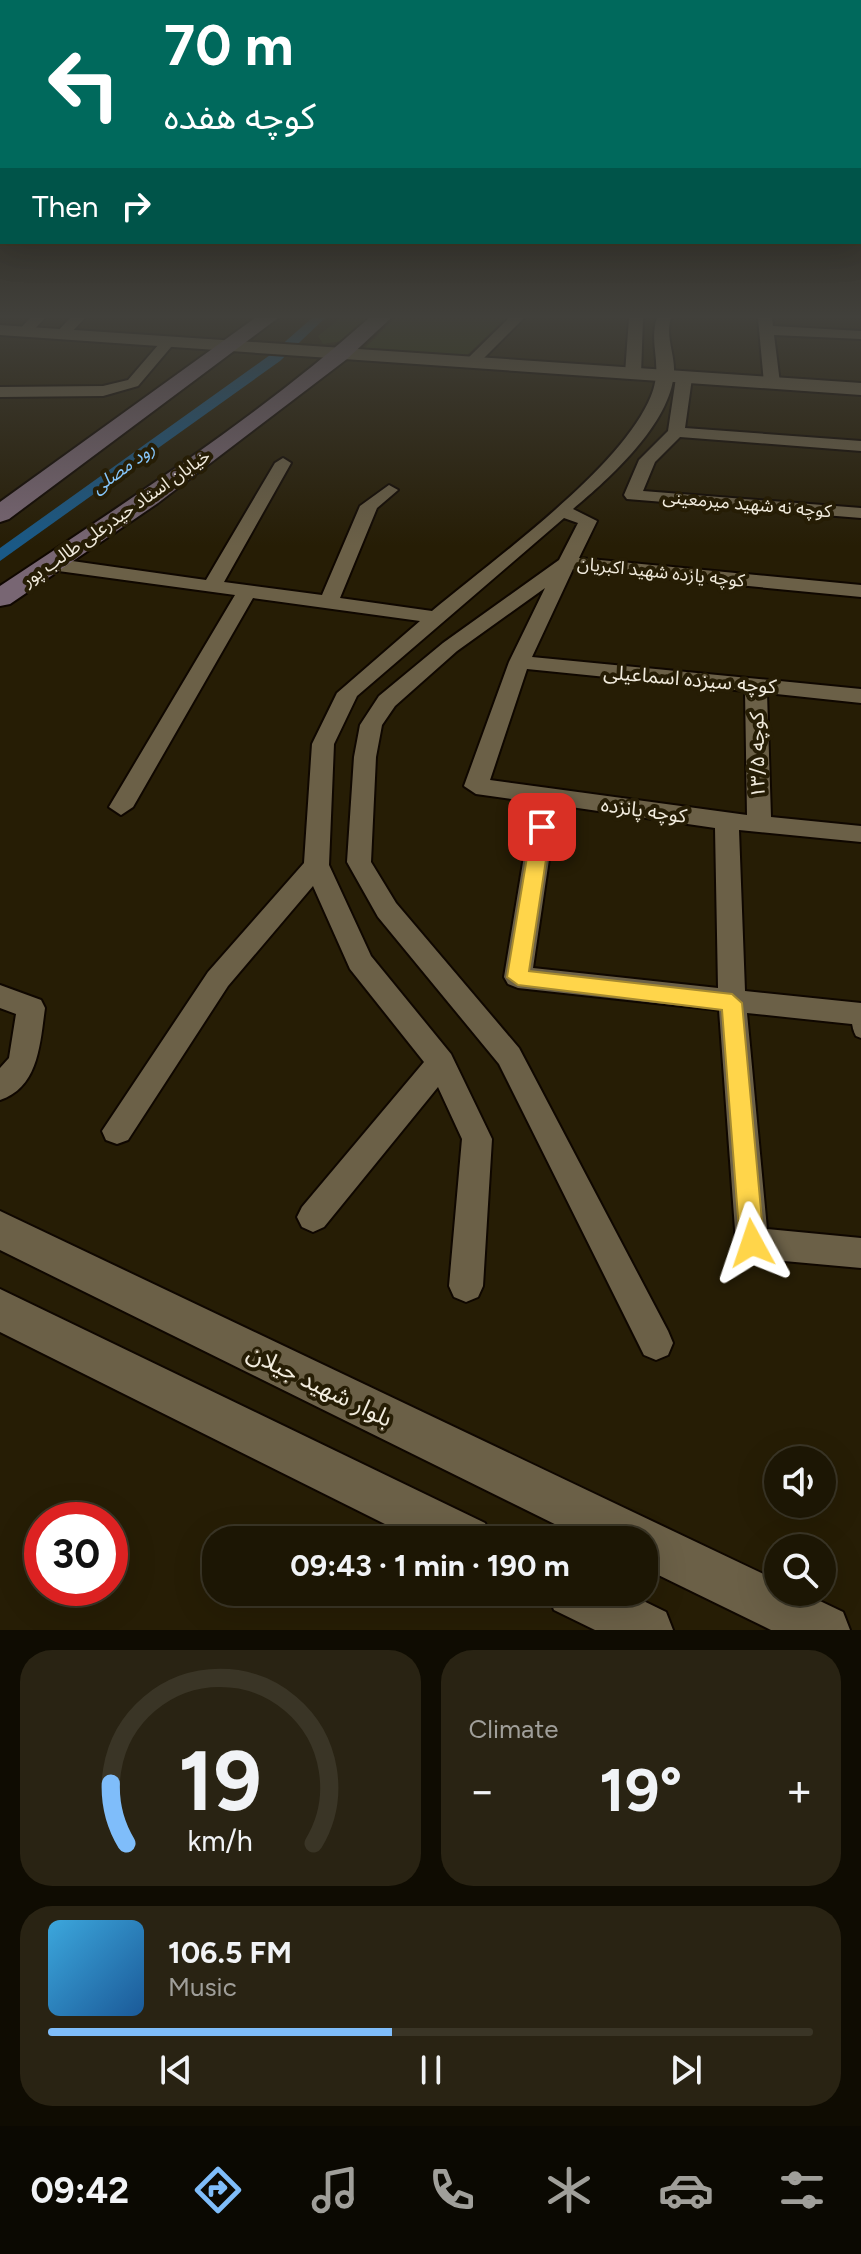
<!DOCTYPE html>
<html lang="en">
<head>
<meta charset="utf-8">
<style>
	body { margin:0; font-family:Figtree,"Noto Sans Arabic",sans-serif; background:#292313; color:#f1f3f6; height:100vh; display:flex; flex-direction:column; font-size:30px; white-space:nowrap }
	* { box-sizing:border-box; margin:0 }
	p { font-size:26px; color:#a09f9a }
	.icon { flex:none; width:44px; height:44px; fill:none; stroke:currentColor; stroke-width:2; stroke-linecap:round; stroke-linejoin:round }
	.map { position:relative; height:1630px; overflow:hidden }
	.drawer { display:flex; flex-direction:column; gap:20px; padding:20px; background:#0f0c02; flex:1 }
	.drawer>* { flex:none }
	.top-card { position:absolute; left:0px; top:0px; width:862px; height:244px; box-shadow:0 8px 32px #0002,0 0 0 2px #3a3526; background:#00695c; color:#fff; overflow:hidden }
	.tools { position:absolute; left:764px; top:1446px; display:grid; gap:16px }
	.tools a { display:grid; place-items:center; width:72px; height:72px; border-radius:50%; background:#1c1604; box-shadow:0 8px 32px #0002,0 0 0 2px #3a3526; font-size:40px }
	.speed { position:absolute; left:24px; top:1502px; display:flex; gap:16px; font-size:40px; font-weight:700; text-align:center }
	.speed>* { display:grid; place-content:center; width:104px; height:104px; border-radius:50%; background:#1c1604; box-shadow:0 8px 32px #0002,0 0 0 2px #3a3526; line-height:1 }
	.speed .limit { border:12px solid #d22; background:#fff; color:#111 }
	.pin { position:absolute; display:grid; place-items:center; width:68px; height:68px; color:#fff; margin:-34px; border-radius:16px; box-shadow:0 4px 12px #0006 }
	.me { position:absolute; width:88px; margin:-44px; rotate:355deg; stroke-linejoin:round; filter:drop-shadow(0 0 6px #0008) }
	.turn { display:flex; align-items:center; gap:28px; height:168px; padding:0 32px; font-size:36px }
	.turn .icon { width:104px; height:104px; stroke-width:2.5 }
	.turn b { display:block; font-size:56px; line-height:68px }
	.then { display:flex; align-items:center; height:76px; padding:0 32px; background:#0003; gap:16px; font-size:30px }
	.big { font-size:60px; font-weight:700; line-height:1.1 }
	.drawer .tile { flex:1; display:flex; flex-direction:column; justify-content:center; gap:12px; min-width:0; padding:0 28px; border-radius:32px; background:#292313 }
	.drawer .dial { align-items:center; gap:0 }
	.dial svg { height:208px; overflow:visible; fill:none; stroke:#3a3526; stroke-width:7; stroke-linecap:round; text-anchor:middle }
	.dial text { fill:#f1f3f6; stroke:none }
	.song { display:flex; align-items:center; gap:24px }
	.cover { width:96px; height:96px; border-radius:12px; background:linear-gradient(135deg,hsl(200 70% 55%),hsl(210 70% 35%)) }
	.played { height:8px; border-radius:4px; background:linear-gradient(90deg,#7fbdfa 45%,#3a3526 45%) }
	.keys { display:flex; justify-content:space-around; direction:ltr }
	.heat { display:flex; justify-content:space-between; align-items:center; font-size:44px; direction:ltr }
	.drawer .tiles { flex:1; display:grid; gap:20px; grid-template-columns:1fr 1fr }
	.tile:last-child { grid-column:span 2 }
	.trip { position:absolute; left:202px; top:1526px; width:456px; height:80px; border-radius:32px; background:#1c1604; box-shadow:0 8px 32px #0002,0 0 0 2px #3a3526; font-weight:700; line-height:80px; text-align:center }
	.menu { display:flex; height:128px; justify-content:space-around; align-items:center; background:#0b0902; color:#a09f9a }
	.menu .icon { width:56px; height:56px }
	.menu .current { color:#7fbdfa }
	.menu b { font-size:36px; color:#f1f3f6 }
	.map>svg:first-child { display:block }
</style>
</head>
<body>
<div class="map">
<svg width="861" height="1630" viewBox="0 0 861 1630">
	<rect width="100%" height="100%" fill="#261d05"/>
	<!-- green -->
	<path fill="#2d3609" d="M340,318H367L342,341L323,344L318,336Z
		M395,318H506L466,356L364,349Z"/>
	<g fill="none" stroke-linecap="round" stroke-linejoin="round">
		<!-- canal -->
		<path fill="#1a5986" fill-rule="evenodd" d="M312,318H325L280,361L0,561V548L270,355Z"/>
		<defs>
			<path id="service" d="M859,1008L861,1009V1038L856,1036C852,1029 850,1017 854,1010Z"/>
			<path id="minor" d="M30,318H45L30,334H20L18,331Z
				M70,318H85L68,336H58L56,333Z
				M509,318H524L476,366H466V360Z
				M629,318H643L641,374L633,379L625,374Z
				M657,318H671C665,337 675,353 674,373C670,424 610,478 573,509L597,521L579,558L861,585V597L573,569L532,657L861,689V703L767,693L771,817L861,826V842L739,830L745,991L861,1003V1025L747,1013L767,1229L861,1238V1268L752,1258L740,1254L736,1243L719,1010L518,988L508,984L504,977L533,802L476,794L464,786L509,662L545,588L457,651L395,706L382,725L376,757L371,862L396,903L519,1048L668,1331L673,1343L668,1355L656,1360L644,1355L499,1064L378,917L347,862L354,757L360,725L379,696L443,643L559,560L578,523L564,518L357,696L334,744L329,865L371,956L451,1054L492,1139L483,1286L478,1297L466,1302L454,1297L449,1286L462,1139L438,1087L324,1227L313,1232L302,1227L297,1217L302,1207L424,1062L350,969L313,886L228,986L128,1140L117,1144L106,1140L102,1131L208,972L304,863L312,744L337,693L420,621L253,598L133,807L121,815L109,807L235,595L51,570L42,564L51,558L206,580L275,463L283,458L291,463L224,582L322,595L360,506L389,485L398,490L377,508L340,598L432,611C494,559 622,468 651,396C664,364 648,345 657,318ZM527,669L745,691L747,815L490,780ZM557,805L715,828L718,988L533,968Z
				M758,318H772L773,326L861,331V339L774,335L780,383L772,388L764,383Z
				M165,337L177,340L138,386L103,396L0,397V387L103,386L128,380Z
				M684,373L692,378L685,428L861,441V451L680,437L655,462L643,491L861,508V518L627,499L624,495L639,460L668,431L676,378Z
				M0,985L41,1000L45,1008C40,1043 39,1087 0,1100V1068L9,1058L16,1014L0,1008Z"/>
			<path id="tertiary" d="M0,325L861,383V395L0,335Z
				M0,1211L778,1581V1592H801L843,1612L850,1630H771L644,1568V1540H587L0,1250Z
				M0,1289L485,1523L492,1540H417L0,1332Z
				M547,1592H625L666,1612L673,1630H595L554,1610Z"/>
			<path id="secondary" d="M255,318H278L9,519L0,522V502Z
				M369,318H391L347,359L158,503L10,604L0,606V586C126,502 256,419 369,318Z"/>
		</defs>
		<!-- service casing -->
		<use href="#service" stroke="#0f0700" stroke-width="4"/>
		<!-- minor casing -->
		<use href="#minor" stroke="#0f0700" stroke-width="4"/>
		<!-- tertiary casing -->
		<use href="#tertiary" stroke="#0f0700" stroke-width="4"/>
		<!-- secondary casing -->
		<use href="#secondary" stroke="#0f0700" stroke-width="4"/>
		<!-- service -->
		<use href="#service" fill="#6b6047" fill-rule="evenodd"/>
		<!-- minor -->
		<use href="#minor" fill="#6b6047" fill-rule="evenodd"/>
		<!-- tertiary -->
		<use href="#tertiary" fill="#6b6047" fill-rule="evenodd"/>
		<!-- secondary -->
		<use href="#secondary" fill="#786673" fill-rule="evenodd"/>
	</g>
	<!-- sky -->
	<linearGradient id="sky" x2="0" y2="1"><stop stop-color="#151003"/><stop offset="0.58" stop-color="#41403b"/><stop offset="1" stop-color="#41403b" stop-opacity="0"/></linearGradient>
	<rect width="861" height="546" fill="url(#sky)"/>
	<!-- route -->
	<path fill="#ffd54a" stroke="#a68a30" stroke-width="2" d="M542,821L551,827L529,971L732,994L742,1003L764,1243L761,1251L752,1254L743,1251L740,1243L722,1010L518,985L507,977L532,827Z"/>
	<g text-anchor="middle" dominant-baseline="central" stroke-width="8" stroke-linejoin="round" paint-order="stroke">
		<!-- far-water labels -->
		<g font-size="18" font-style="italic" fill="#86c7fc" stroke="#261d05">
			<text transform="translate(123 468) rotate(-36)">رود مصلی</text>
		</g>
		<!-- far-street labels -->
		<g font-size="18" fill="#f1ebdd" stroke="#261d05">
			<text transform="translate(747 504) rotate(5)">کوچه نه شهید میرمعینی</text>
			<text transform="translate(116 518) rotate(-35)">خیابان استاد حیدرعلی طالب پور</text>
			<text transform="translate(661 572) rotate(6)">کوچه یازده شهید اکبریان</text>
		</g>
		<!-- street labels -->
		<g font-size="20" fill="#f1ebdd" stroke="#261d05">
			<text transform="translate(690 679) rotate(5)">کوچه سیزده اسماعیلی</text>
			<text transform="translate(757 755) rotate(-91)">کوچه ۱۳/۵</text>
			<text transform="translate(644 810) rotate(8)">کوچه پانزده</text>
		</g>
		<!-- near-street labels -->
		<g font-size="24" fill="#f1ebdd" stroke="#261d05">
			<text transform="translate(320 1385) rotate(26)">بلوار شهید جیلان</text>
		</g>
	</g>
</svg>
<div class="tools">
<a><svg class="icon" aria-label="sound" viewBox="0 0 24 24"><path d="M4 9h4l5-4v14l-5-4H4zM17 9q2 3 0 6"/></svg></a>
<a><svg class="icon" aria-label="search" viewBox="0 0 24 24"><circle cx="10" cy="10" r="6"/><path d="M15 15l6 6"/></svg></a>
</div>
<div class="speed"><div class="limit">30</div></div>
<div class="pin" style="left:542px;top:827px;background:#d93025"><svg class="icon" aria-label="arrive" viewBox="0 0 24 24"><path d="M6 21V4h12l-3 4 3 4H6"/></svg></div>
<svg class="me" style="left:752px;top:1243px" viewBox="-20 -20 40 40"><path d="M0-17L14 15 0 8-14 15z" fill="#ffd54a" stroke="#fff" stroke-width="4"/></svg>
<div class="trip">09:43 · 1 min · 190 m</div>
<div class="top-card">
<div class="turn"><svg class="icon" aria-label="left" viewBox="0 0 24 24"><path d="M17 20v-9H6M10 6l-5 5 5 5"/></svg><div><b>70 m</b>کوچه هفده</div></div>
<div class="then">Then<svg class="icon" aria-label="right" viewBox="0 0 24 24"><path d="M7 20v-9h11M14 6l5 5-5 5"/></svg></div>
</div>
</div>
<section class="drawer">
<div class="tiles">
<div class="tile dial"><svg viewBox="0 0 100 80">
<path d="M14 69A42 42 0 1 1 86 69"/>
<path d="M14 69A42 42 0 0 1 8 46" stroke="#7fbdfa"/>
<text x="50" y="56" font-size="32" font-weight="700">19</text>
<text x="50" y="72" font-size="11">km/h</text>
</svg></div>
<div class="tile"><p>Climate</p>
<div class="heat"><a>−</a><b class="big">19°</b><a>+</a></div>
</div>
<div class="tile">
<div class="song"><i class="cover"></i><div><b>106.5 FM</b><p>Music</p></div></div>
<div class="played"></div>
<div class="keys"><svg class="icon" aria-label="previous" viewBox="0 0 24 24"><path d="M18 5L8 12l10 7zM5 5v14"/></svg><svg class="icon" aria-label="pause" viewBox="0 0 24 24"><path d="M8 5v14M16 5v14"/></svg><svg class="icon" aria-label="next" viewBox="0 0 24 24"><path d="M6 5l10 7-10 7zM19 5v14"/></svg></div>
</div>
</div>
</section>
<nav class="menu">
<b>09:42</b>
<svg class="icon current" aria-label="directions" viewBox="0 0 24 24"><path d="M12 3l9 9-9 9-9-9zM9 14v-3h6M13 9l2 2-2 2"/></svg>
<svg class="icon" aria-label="music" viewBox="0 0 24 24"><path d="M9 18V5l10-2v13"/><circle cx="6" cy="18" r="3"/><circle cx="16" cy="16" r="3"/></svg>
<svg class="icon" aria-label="phone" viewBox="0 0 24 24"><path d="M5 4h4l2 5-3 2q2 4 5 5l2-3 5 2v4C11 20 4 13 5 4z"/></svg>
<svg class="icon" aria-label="climate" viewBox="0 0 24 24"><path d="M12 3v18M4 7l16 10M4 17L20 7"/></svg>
<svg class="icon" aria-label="car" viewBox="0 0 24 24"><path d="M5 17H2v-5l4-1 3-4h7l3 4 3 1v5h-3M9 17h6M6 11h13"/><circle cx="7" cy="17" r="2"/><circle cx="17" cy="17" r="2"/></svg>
<svg class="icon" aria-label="filters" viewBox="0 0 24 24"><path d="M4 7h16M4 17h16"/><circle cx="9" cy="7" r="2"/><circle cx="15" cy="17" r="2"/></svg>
</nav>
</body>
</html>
